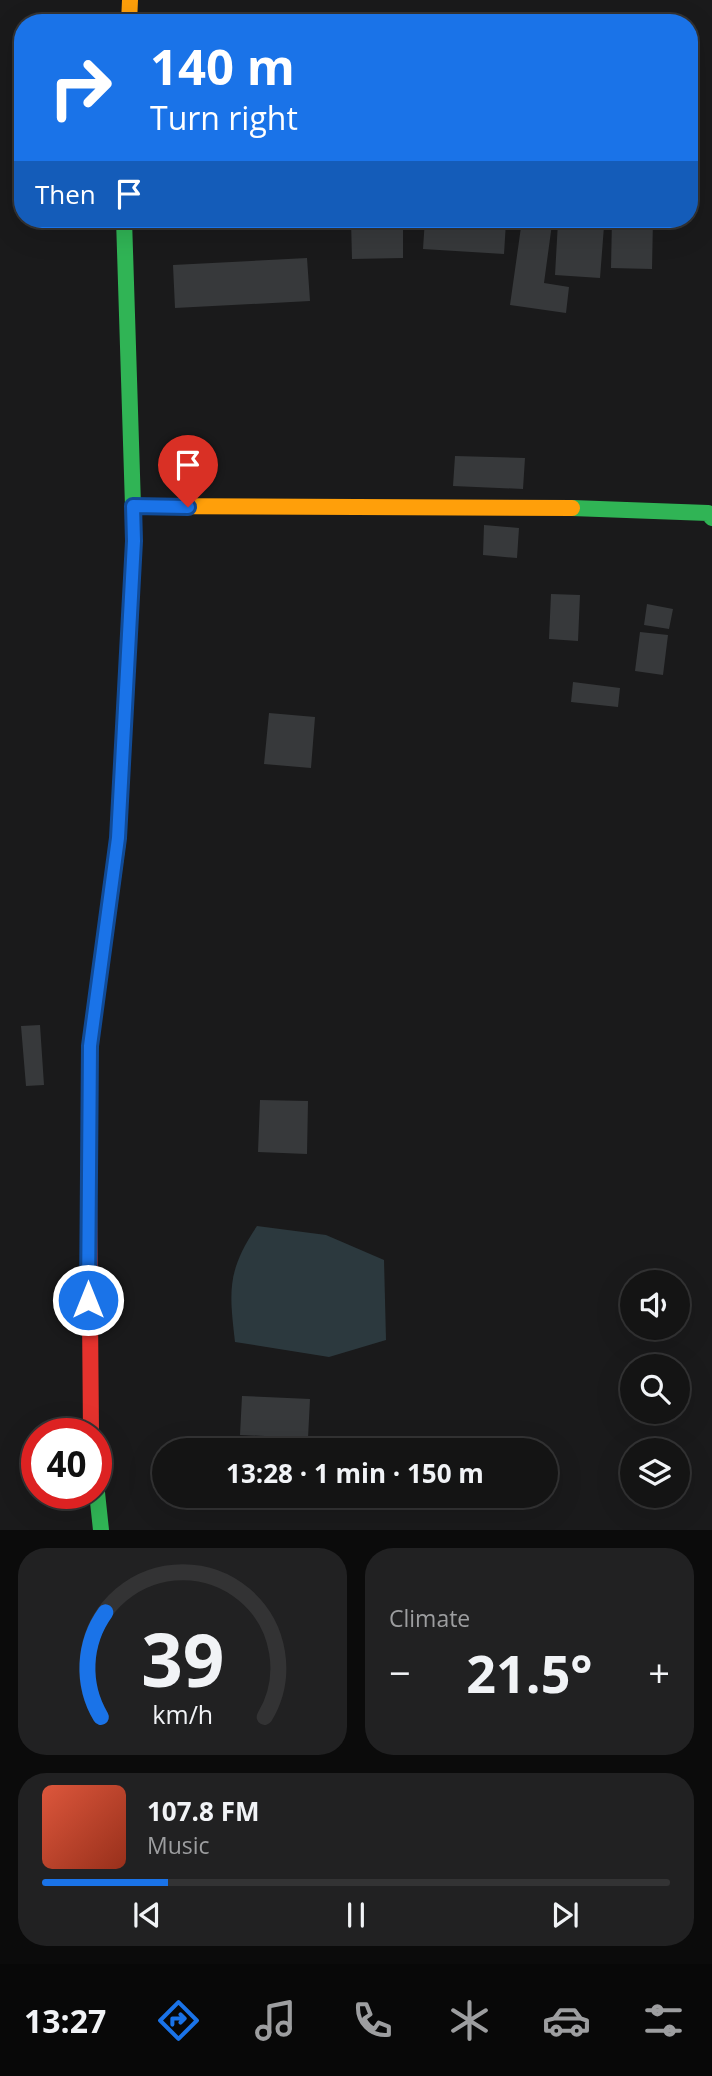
<!DOCTYPE html>
<html lang="en">
<head>
<meta charset="utf-8">
<style>
	body { margin:0; font-family:"Open Sans",sans-serif; background:#212122; color:#f1f3f6; height:100vh; display:flex; flex-direction:column; font-size:26px; white-space:nowrap }
	* { box-sizing:border-box; margin:0 }
	p { font-size:23px; color:#9d9ea0 }
	.icon { flex:none; width:38px; height:38px; fill:none; stroke:currentColor; stroke-width:2; stroke-linecap:round; stroke-linejoin:round }
	.map { position:relative; height:1530px; overflow:hidden }
	.side { display:flex; flex-direction:column; gap:18px; padding:18px; background:#0b0b0b; flex:1 }
	.side>* { flex:none }
	.hud { position:absolute; left:14px; top:14px; width:684px; height:214px; border-radius:28px; box-shadow:0 7px 28px #0002,0 0 0 2px #333334; background:#1a73e8; color:#fff; overflow:hidden }
	.fabs { position:absolute; left:620px; top:1270px; display:grid; gap:14px }
	.fabs a { display:grid; place-items:center; width:70px; height:70px; border-radius:50%; background:#141414; box-shadow:0 7px 28px #0002,0 0 0 2px #333334; font-size:35px }
	.speed { position:absolute; left:21px; top:1418px; display:flex; gap:14px; font-size:35px; font-weight:700; text-align:center }
	.speed>* { display:grid; place-content:center; width:91px; height:91px; border-radius:50%; background:#141414; box-shadow:0 7px 28px #0002,0 0 0 2px #333334; line-height:1 }
	.speed .limit { border:10px solid #d22; background:#fff; color:#111 }
	.pin { position:absolute; display:grid; place-items:center; width:60px; height:60px; color:#fff; margin:-72px -30px; border-radius:50% 50% 50% 0; rotate:-45deg; box-shadow:0 0 7px #0007 }
	.pin .icon { rotate:45deg }
	.me { position:absolute; width:77px; margin:-38px; rotate:0deg; stroke-linejoin:round; filter:drop-shadow(0 0 5px #0008) }
	.turn { display:flex; align-items:center; gap:24px; height:147px; padding:0 21px; font-size:32px }
	.turn .icon { width:91px; height:91px; stroke-width:2.5 }
	.turn b { display:block; font-size:49px; line-height:60px }
	.then { display:flex; align-items:center; height:66px; padding:0 21px; background:#0003; gap:14px; font-size:26px }
	.big { font-size:52px; font-weight:700; line-height:1.1 }
	.side .widget { flex:1; display:flex; flex-direction:column; justify-content:center; gap:10px; min-width:0; padding:0 24px; border-radius:28px; background:#212122 }
	.side .dial { align-items:center; gap:0 }
	.dial svg { height:182px; overflow:visible; fill:none; stroke:#333334; stroke-width:7; stroke-linecap:round; text-anchor:middle }
	.dial text { fill:#f1f3f6; stroke:none }
	.song { display:flex; align-items:center; gap:21px }
	.cover { width:84px; height:84px; border-radius:10px; background:linear-gradient(135deg,hsl(10 70% 55%),hsl(10 70% 35%)) }
	.played { height:7px; border-radius:4px; background:linear-gradient(90deg,#1a73e8 20%,#333334 20%) }
	.keys { display:flex; justify-content:space-around; direction:ltr }
	.heat { display:flex; justify-content:space-between; align-items:center; font-size:38px; direction:ltr }
	.side .tiles { flex:1; display:grid; gap:18px; grid-template-columns:1fr 1fr }
	.widget:last-child { grid-column:span 2 }
	.trip { position:absolute; left:152px; top:1438px; width:406px; height:70px; border-radius:35px; background:#141414; box-shadow:0 7px 28px #0002,0 0 0 2px #333334; font-weight:700; line-height:70px; text-align:center }
	.menu { display:flex; height:112px; justify-content:space-around; align-items:center; background:#080808; color:#9d9ea0 }
	.menu .icon { width:49px; height:49px }
	.menu .active { color:#1a73e8 }
	.menu b { font-size:32px; color:#f1f3f6 }
	.map>svg:first-child { display:block }
</style>
</head>
<body>
<div class="map">
<svg width="712" height="1530" viewBox="0 0 712 1530">
	<rect width="100%" height="100%" fill="#1a1a1b"/>
	<!-- water -->
	<path fill="#2c393e" d="M257,1226L326,1235L384,1260L386,1340L329,1357L235,1342C229,1290 227,1271 257,1226Z"/>
	<!-- building -->
	<path fill="#37393b" d="M403,219V258L352,259L351,220Z
		M425,219L506,222L504,254L423,249Z
		M612,219H653L652,269L611,268Z
		M522,220L552,224L544,283L569,287L566,313L510,305Z
		M558,222L604,226L600,278L555,275Z
		M307,258L310,301L175,308L173,265Z
		M455,456L525,458L523,489L453,486Z
		M484,525L519,528L517,558L483,555Z
		M551,594L580,595L578,641L549,639Z
		M647,604L673,609L669,629L644,625Z
		M640,632L668,635L663,675L635,671Z
		M573,682L620,688L618,707L571,702Z
		M269,713L315,717L311,768L264,764Z
		M40,1025L44,1085L26,1086L21,1026Z
		M260,1100L308,1101L307,1154L258,1152Z
		M242,1396L310,1399L308,1438L240,1435Z"/>
	<g fill="none" stroke-linecap="round" stroke-linejoin="round">
		<!-- fast -->
		<path stroke="#30b455" stroke-width="16" d="M124,219L134,538
			M572,508L708,513L712,518
			M89,1194L90,1046L118,841
			M96,1483L101,1530"/>
		<!-- slow -->
		<path stroke="#ff9f0a" stroke-width="16" d="M129,23L130,0
			M133,506L572,508
			M118,841L134,538"/>
		<!-- jam -->
		<path stroke="#e5322d" stroke-width="16" d="M89,1194L91,1433"/>
	</g>
	<g fill="none" stroke-linecap="round" stroke-linejoin="round">
		<defs>
			<path id="route" d="M88,1300L90,1046L118,838L134,541L133,506L188,507"/>
		</defs>
		<!-- route casing -->
		<use href="#route" stroke="#114b97" stroke-width="18"/>
		<!-- route -->
		<use href="#route" stroke="#1a73e8" stroke-width="12"/>
	</g>
</svg>
<div class="fabs">
<a><svg class="icon" aria-label="sound" viewBox="0 0 24 24"><path d="M4 9h4l5-4v14l-5-4H4zM17 9q2 3 0 6"/></svg></a>
<a><svg class="icon" aria-label="search" viewBox="0 0 24 24"><circle cx="10" cy="10" r="6"/><path d="M15 15l6 6"/></svg></a>
<a><svg class="icon" aria-label="layers" viewBox="0 0 24 24"><path d="M12 4l9 5-9 5-9-5zM3 14l9 5 9-5"/></svg></a>
</div>
<div class="speed"><div class="limit">40</div></div>
<div class="pin" style="left:188px;top:507px;background:#d93025"><svg class="icon" aria-label="arrive" viewBox="0 0 24 24"><path d="M6 21V4h12l-3 4 3 4H6"/></svg></div>
<svg class="me" style="left:88px;top:1300px" viewBox="-20 -20 40 40"><circle r="17" fill="#1a73e8" stroke="#fff" stroke-width="3"/><path d="M0-11L8 9 0 5-8 9z" fill="#fff"/></svg>
<div class="trip">13:28 · 1 min · 150 m</div>
<div class="hud">
<div class="turn"><svg class="icon" aria-label="right" viewBox="0 0 24 24"><path d="M7 20v-9h11M14 6l5 5-5 5"/></svg><div><b>140 m</b>Turn right</div></div>
<div class="then">Then<svg class="icon" aria-label="arrive" viewBox="0 0 24 24"><path d="M6 21V4h12l-3 4 3 4H6"/></svg></div>
</div>
</div>
<section class="side">
<div class="tiles">
<div class="widget dial"><svg viewBox="0 0 100 80">
<path d="M14 69A42 42 0 1 1 86 69"/>
<path d="M14 69A42 42 0 0 1 16 23" stroke="#1a73e8"/>
<text x="50" y="56" font-size="32" font-weight="700">39</text>
<text x="50" y="72" font-size="11">km/h</text>
</svg></div>
<div class="widget"><p>Climate</p>
<div class="heat"><a>−</a><b class="big">21.5°</b><a>+</a></div>
</div>
<div class="widget">
<div class="song"><i class="cover"></i><div><b>107.8 FM</b><p>Music</p></div></div>
<div class="played"></div>
<div class="keys"><svg class="icon" aria-label="previous" viewBox="0 0 24 24"><path d="M18 5L8 12l10 7zM5 5v14"/></svg><svg class="icon" aria-label="pause" viewBox="0 0 24 24"><path d="M8 5v14M16 5v14"/></svg><svg class="icon" aria-label="next" viewBox="0 0 24 24"><path d="M6 5l10 7-10 7zM19 5v14"/></svg></div>
</div>
</div>
</section>
<nav class="menu">
<b>13:27</b>
<svg class="icon active" aria-label="directions" viewBox="0 0 24 24"><path d="M12 3l9 9-9 9-9-9zM9 14v-3h6M13 9l2 2-2 2"/></svg>
<svg class="icon" aria-label="music" viewBox="0 0 24 24"><path d="M9 18V5l10-2v13"/><circle cx="6" cy="18" r="3"/><circle cx="16" cy="16" r="3"/></svg>
<svg class="icon" aria-label="phone" viewBox="0 0 24 24"><path d="M5 4h4l2 5-3 2q2 4 5 5l2-3 5 2v4C11 20 4 13 5 4z"/></svg>
<svg class="icon" aria-label="climate" viewBox="0 0 24 24"><path d="M12 3v18M4 7l16 10M4 17L20 7"/></svg>
<svg class="icon" aria-label="car" viewBox="0 0 24 24"><path d="M5 17H2v-5l4-1 3-4h7l3 4 3 1v5h-3M9 17h6M6 11h13"/><circle cx="7" cy="17" r="2"/><circle cx="17" cy="17" r="2"/></svg>
<svg class="icon" aria-label="filters" viewBox="0 0 24 24"><path d="M4 7h16M4 17h16"/><circle cx="9" cy="7" r="2"/><circle cx="15" cy="17" r="2"/></svg>
</nav>
</body>
</html>
